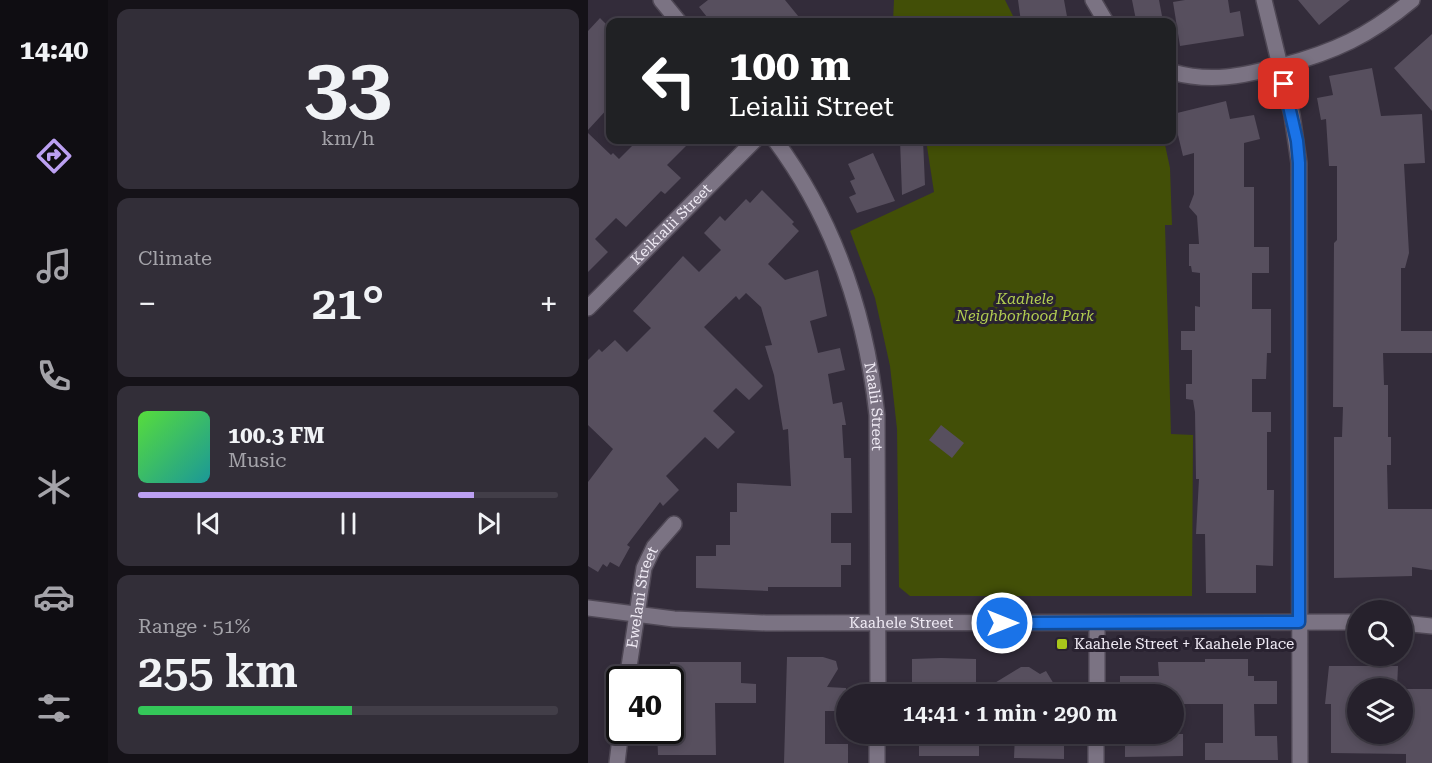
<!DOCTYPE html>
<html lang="en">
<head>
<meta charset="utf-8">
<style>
	body { margin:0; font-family:"Roboto Serif",serif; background:#322e38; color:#f1f3f6; height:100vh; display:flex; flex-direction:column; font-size:22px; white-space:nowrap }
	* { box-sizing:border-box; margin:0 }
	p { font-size:20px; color:#a4a3a9 }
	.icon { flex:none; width:33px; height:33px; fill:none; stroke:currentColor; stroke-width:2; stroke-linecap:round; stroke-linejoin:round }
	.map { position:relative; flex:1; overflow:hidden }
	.sheet { display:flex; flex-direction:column; gap:9px; padding:9px; background:#151218; width:480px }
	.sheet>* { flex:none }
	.hud { position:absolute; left:18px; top:18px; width:570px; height:126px; border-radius:12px; box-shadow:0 3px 9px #0003,0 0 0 2px #423e48; background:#202124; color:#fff; overflow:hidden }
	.fabs { position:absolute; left:759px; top:600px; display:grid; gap:12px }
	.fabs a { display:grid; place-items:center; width:66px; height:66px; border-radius:50%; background:#26212c; box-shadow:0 3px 9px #0003,0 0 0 2px #423e48; font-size:30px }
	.speed { position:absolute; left:18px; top:666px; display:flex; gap:12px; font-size:30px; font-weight:700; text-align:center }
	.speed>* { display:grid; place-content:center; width:78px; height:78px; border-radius:50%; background:#26212c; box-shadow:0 3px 9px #0003,0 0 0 2px #423e48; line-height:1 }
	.speed .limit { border:3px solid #111; border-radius:9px; background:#fff; color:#111 }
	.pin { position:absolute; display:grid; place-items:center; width:51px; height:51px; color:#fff; margin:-26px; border-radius:12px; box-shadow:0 3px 9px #0006 }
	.me { position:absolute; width:66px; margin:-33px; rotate:90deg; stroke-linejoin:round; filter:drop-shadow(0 0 4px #0008) }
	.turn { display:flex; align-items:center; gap:21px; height:126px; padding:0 24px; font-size:27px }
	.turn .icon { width:78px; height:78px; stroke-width:2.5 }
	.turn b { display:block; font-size:42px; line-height:51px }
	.big { font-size:45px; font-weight:600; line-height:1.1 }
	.sheet .widget { flex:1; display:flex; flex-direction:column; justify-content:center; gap:9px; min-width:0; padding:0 21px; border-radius:12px; background:#322e38 }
	.sheet .dial { align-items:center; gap:0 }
	.dial b { font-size:78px; line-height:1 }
	.song { display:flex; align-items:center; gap:18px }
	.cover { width:72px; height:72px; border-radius:9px; background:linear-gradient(135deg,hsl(110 70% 55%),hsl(180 70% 35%)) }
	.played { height:6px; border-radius:3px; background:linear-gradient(90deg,#bca0f2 80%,#423e48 80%) }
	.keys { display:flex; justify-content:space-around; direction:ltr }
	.heat { display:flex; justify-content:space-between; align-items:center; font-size:33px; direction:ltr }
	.charge { height:9px; border-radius:4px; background:linear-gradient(90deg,#34c759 51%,#423e48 0) }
	.trip { position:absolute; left:248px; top:684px; width:348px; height:60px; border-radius:30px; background:#26212c; box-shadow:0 3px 9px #0003,0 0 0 2px #423e48; font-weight:600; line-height:60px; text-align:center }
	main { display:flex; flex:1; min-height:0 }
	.tab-bar { display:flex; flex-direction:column; width:108px; justify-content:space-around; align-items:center; background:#0f0d12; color:#a4a3a9 }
	.tab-bar .icon { width:42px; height:42px }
	.tab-bar .current { color:#bca0f2 }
	.tab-bar b { font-size:27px; color:#f1f3f6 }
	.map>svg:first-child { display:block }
</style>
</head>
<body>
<main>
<nav class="tab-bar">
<b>14:40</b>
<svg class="icon current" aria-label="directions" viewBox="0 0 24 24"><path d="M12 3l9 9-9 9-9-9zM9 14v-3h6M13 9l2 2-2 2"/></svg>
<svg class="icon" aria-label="music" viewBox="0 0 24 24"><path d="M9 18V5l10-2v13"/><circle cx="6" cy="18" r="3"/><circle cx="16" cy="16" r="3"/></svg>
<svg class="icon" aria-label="phone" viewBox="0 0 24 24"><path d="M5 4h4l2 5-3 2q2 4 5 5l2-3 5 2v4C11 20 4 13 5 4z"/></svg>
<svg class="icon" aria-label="climate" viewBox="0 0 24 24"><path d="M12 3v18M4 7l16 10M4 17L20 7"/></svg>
<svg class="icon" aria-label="car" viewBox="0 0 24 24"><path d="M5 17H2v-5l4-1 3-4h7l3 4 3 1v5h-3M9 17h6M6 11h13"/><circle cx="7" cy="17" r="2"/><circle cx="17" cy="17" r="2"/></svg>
<svg class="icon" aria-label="filters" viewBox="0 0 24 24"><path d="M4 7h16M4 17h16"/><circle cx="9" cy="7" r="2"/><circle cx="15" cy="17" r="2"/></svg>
</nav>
<section class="sheet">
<div class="widget dial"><b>33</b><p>km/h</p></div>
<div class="widget"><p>Climate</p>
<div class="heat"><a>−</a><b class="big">21°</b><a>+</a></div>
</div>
<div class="widget">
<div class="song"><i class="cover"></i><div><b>100.3 FM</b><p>Music</p></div></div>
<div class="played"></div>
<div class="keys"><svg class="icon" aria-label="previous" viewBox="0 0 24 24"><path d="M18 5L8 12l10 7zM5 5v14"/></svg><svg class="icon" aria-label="pause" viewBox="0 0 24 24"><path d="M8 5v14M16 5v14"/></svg><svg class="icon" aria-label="next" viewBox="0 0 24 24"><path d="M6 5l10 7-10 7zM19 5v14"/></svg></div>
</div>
<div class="widget"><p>Range · 51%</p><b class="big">255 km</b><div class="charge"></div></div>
</section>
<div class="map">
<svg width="844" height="763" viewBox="0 0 844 763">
	<rect width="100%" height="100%" fill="#332c3a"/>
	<!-- green -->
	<path fill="#424f07" d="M306,0H417L428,22H305Z
		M338,140H576L582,168L584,225H577L583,434L605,435L604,596H322L311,587L309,429L302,366L287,298L262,231L346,192Z"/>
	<!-- building -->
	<path fill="#574f5e" d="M120,0H197L215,22H123L111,7Z
		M430,0H476L480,22H433Z
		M544,0H571L574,16L548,20Z
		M597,0H640L642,13L652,11L656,36L592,46L585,2Z
		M710,0H762L731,25Z
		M12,18L22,28V106L0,130V31Z
		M844,34V111L806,68Z
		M784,68L793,116L834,114L837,163L816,164L821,253L817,268H813V331H844V353H795L796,385H800V437H803V465H799L800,509H844V570L824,567V576L746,578V437H754L755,407H745L746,243L749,240V166H741L738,119L733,120L729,98L745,95L741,76Z
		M638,101L642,119L666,115L672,139L656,143V187H666V247H681V273H664V309H683V353H679L678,379H664V412H683V432H679V490H686L685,566L668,565V593H618L617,534H608L611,479H608L607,412L605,400L598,399V384H604V350H593V331H607V306L612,307V273L604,272L603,266H601V244H611L609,216L601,207L606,194V153L595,156L585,114Z
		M0,133L23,155L25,153L31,159L50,140H104L79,165L93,178L77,194L73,191L38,227L28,218L7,239L20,252L0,272Z
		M312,140H335L337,185L314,195Z
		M285,153L307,201L269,213L261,197L268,194L262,181L267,179L260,164Z
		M174,190L206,222L204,224L211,231L180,264L197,280L230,270L239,316L222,321L230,353L252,348L257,370L240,374L245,404L254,402L258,425H254L256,458H263L264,513H243V543H263V565H253V587H180V591L108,588V556H128V545H142V512H149V483L203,486L200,429L195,430L186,375L177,346L184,345L173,307L158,293L151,300L148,296L116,327L175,386L161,400L148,388L125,411L147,432L130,449L117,437L78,476L91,490L75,506L72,502L39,545L42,547L31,567L22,562L19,567L15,564L10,572L0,566V482L25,449L0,425V360L11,349L14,352L27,340L39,352L63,328L45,311L95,256L111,272L133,250L116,233L132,216L137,221L158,199L162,203Z
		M353,425L376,443L364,458L341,440Z
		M199,657H235L248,661L250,669L239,687L258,688V711H237V744H260V763H196Z
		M353,658L388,659V694H324V659Z
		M617,659H660V676H666V681H689V704H666L667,736H689L690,760H617V743H635V704H585V694H532V676H571L570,662H617Z
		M82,662H153V683L168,684V703H127L128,755H70L69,730H82Z
		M741,666H810L809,688H770V734H818V689H844V763H818V754L743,753V704H737Z
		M433,667H441L452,674L458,671L472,694H412L405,684Z
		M331,734H391V756H331Z
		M427,734H476V759L426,758Z
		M537,734H595V756L537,757Z"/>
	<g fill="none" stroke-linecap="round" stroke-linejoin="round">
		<defs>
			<g id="minor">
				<path d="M73,0L91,22"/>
				<path d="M505,0L518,22"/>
				<path d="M676,0L704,115L711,163L712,763"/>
				<path d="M584,72C623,83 654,76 693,66C746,52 781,36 824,0"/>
				<path id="s1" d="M187,140C247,221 278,315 289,415L290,694"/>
				<path id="s2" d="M0,308L167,140"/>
				<path id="s3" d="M0,608L86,619L178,623L770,622"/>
				<path d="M814,623L844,626"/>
				<path id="s4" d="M39,680L56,568L66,547L86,524"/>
				<path d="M509,694V623"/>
				<path d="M29,763L33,730"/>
				<path d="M289,763V734"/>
				<path d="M508,763V734"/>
			</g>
		</defs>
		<!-- minor casing -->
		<use href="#minor" stroke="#4e4754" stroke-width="18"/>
		<!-- minor -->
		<use href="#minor" stroke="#7b7383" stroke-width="15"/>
	</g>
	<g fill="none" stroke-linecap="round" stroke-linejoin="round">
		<defs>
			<path id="route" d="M414,623L711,622V163L709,141L696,84"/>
		</defs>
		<!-- route casing -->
		<use href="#route" stroke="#114b97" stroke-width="15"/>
		<!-- route -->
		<use href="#route" stroke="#1a73e8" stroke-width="10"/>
	</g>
	<!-- markers -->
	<rect fill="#a9c71b" stroke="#292230" stroke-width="2" x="468" y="638" width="12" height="12" rx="3"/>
	<g text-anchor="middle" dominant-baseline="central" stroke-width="6" stroke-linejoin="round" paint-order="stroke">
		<!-- street labels -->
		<g font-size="15" fill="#efeaf4" stroke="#292230">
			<text stroke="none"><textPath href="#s2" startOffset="118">Keikialii Street</textPath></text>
			<text stroke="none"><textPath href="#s1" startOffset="288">Naalii Street</textPath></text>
			<text stroke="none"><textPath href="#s4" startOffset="84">Ewelani Street</textPath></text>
			<text stroke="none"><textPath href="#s3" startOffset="314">Kaahele Street</textPath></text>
		</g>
		<!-- park labels -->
		<g font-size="15" font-style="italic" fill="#b2cd51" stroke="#292230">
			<text x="437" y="299">Kaahele<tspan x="437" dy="17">Neighborhood Park</tspan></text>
		</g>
		<!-- poi labels -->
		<g font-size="15" fill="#efeaf4" stroke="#292230" text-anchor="start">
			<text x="486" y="644">Kaahele Street + Kaahele Place</text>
		</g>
	</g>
</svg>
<div class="fabs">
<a><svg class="icon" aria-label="search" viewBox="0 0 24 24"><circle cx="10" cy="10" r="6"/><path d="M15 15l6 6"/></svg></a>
<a><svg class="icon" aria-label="layers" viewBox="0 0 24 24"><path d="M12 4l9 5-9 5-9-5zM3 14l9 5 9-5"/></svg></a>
</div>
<div class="speed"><div class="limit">40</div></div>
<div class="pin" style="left:696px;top:84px;background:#d93025"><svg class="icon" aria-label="arrive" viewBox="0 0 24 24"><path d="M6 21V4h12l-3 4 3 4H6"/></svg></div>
<svg class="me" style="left:414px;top:623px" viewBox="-20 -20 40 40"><circle r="17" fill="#1a73e8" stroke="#fff" stroke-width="3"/><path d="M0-11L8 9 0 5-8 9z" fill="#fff"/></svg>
<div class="trip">14:41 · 1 min · 290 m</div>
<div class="hud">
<div class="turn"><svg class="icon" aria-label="left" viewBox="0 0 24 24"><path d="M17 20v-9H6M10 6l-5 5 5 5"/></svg><div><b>100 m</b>Leialii Street</div></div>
</div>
</div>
</main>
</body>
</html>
